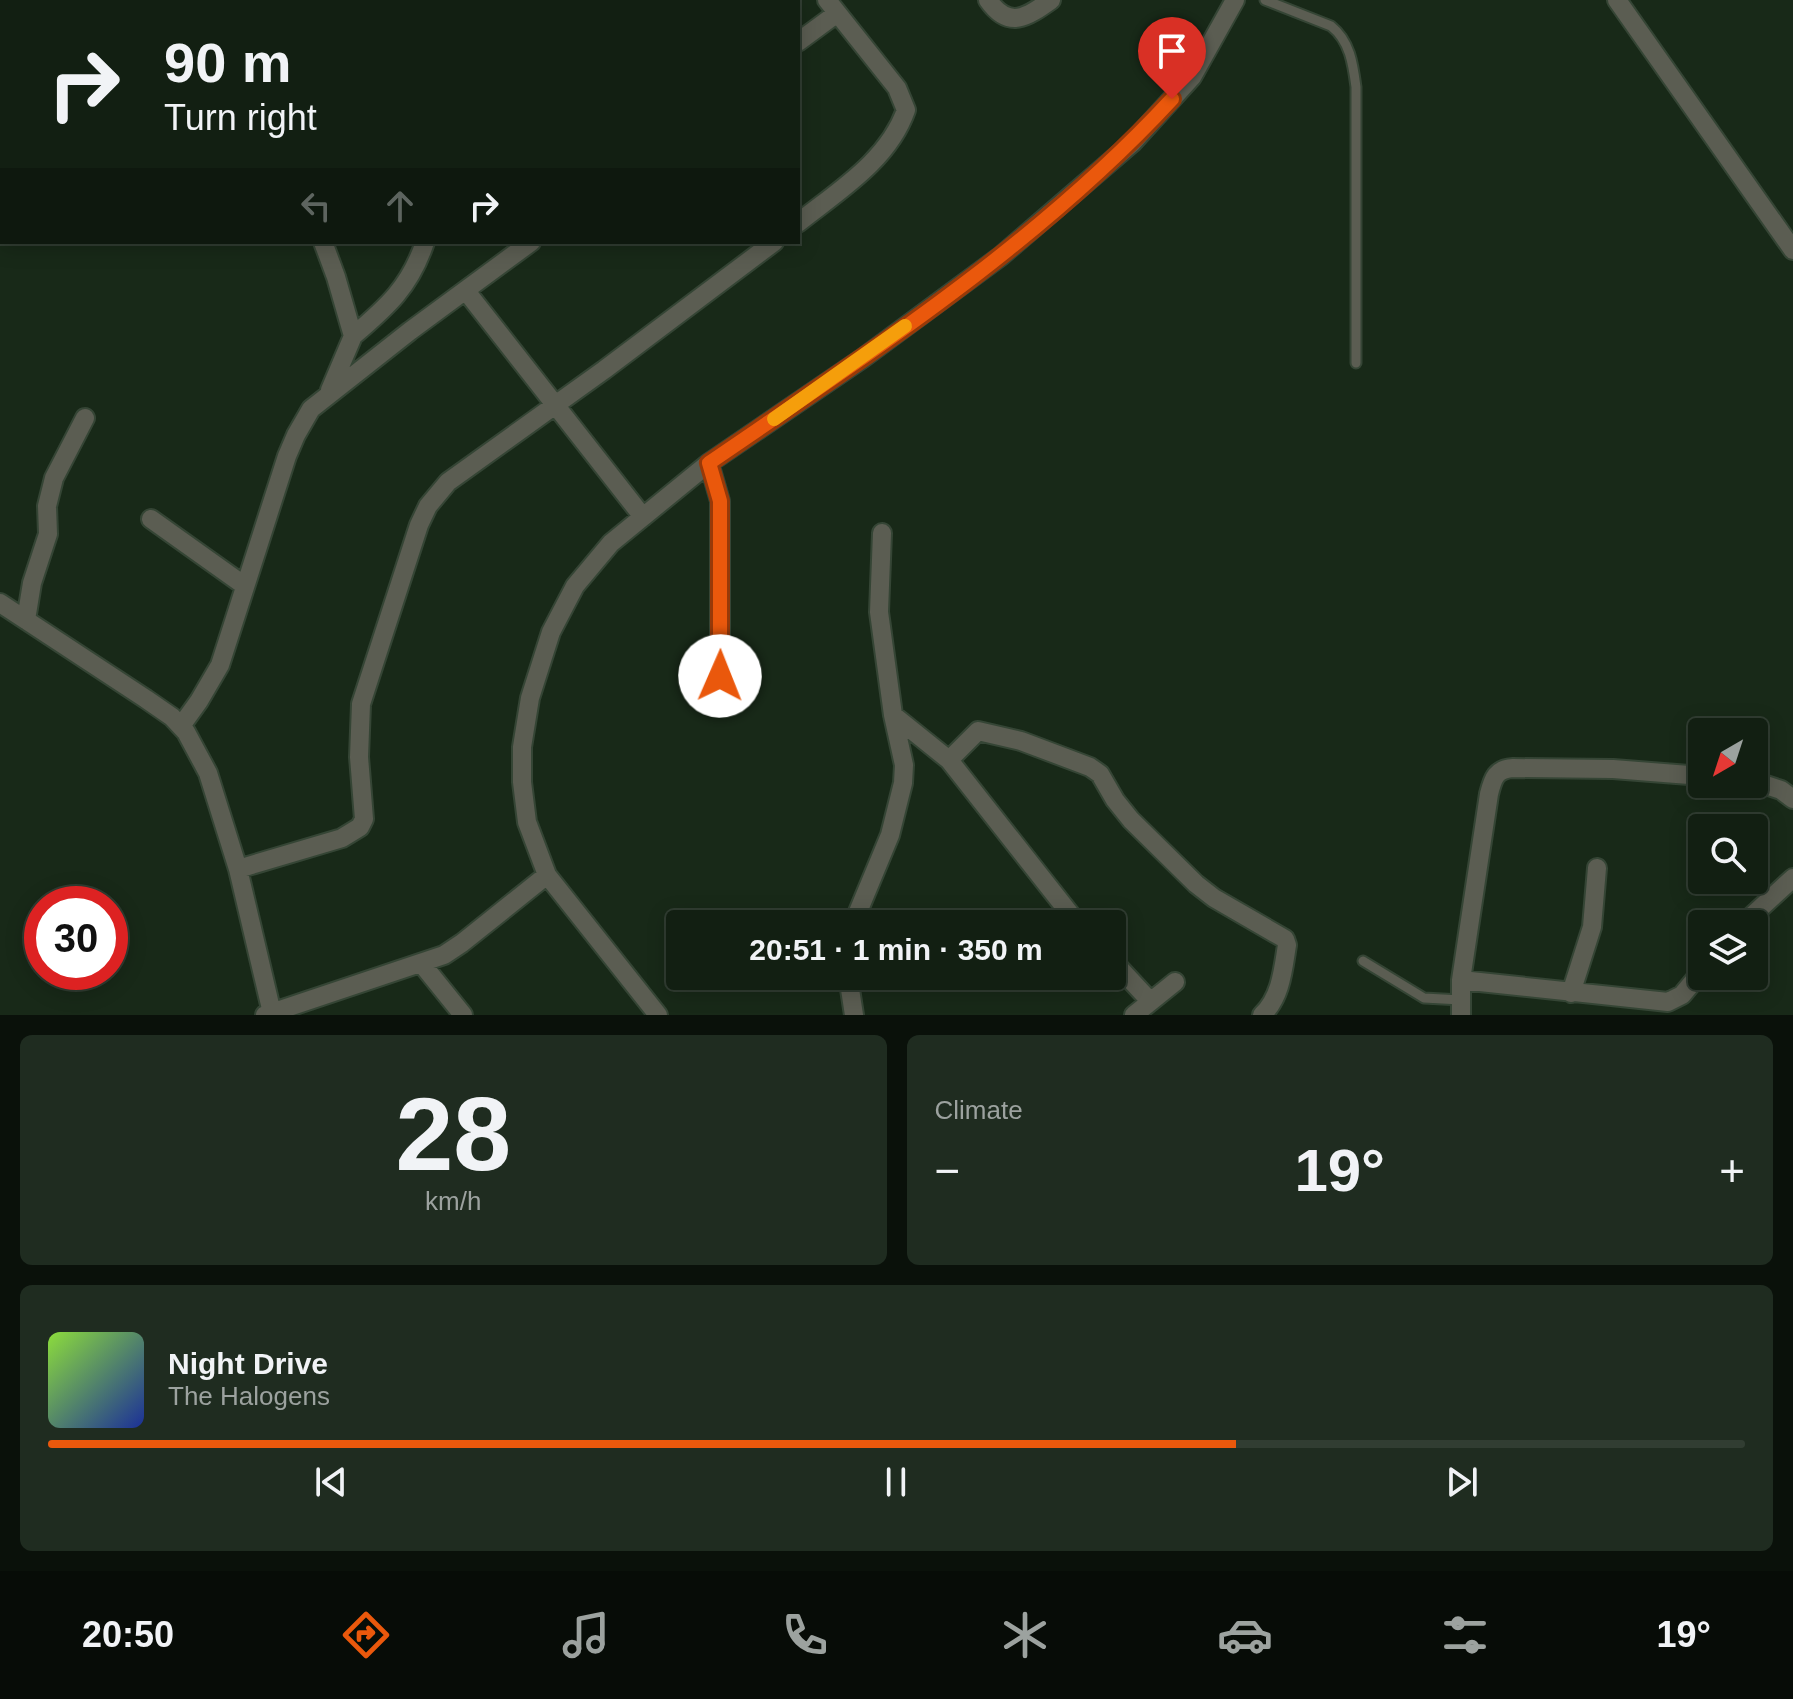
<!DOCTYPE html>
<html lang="en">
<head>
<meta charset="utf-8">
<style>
	body { margin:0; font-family:Arial,sans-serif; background:#1f2c20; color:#f1f3f6; height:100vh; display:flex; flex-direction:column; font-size:30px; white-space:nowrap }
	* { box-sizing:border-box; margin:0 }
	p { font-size:26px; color:#9ca29f }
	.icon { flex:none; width:44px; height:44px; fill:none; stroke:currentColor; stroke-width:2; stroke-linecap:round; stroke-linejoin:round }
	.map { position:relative; height:1015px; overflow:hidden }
	.panel { display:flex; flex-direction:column; gap:20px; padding:20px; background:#0a110a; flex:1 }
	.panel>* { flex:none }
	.top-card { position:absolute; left:0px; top:0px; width:800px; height:244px; box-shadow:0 4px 20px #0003,0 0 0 2px #313d32; background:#121f12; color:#f1f3f6; overflow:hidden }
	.needle { width:52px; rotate:219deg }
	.tools { position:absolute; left:1688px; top:718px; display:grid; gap:16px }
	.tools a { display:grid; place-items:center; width:80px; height:80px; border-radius:8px; background:#121f12; box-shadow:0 4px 20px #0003,0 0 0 2px #313d32; font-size:40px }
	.speed { position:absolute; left:24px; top:886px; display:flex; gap:16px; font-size:40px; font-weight:700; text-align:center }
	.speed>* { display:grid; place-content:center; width:104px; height:104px; border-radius:50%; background:#121f12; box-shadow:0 4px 20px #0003,0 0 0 2px #313d32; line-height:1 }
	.speed .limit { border:12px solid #d22; background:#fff; color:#111 }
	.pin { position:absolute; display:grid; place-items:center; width:68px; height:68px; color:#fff; margin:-82px -34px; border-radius:50% 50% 50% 0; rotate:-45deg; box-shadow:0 0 8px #0007 }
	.pin .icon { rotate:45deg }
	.me { position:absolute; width:88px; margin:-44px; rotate:1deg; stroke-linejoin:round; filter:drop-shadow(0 0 6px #0008) }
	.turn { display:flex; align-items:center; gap:28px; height:168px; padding:0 32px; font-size:36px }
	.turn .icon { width:104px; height:104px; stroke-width:2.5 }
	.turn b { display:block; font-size:56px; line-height:68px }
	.lanes { display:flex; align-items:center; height:76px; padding:0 32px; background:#0003; justify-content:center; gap:40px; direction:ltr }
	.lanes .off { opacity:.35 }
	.big { font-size:60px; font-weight:600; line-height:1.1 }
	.panel .card { flex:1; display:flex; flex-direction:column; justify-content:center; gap:12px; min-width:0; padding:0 28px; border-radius:12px; background:#1f2c20 }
	.panel .dial { align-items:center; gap:0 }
	.dial b { font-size:104px; line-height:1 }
	.song { display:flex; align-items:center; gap:24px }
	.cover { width:96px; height:96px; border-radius:12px; background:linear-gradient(135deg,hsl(90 70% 55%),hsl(230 70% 35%)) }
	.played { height:8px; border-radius:4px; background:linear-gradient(90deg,#ea580c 70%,#313d32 70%) }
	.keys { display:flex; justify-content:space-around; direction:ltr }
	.heat { display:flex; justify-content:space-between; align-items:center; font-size:44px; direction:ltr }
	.panel .tiles { flex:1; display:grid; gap:20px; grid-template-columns:1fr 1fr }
	.card:last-child { grid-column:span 2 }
	.trip { position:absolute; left:666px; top:910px; width:460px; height:80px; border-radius:8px; background:#121f12; box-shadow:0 4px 20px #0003,0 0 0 2px #313d32; font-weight:600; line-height:80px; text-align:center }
	.dock { display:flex; height:128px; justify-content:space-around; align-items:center; background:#070c07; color:#9ca29f }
	.dock .icon { width:56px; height:56px }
	.dock .on { color:#ea580c }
	.dock b { font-size:36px; color:#f1f3f6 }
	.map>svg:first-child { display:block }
</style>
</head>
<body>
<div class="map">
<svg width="1793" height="1015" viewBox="0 0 1793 1015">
	<rect width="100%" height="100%" fill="#182918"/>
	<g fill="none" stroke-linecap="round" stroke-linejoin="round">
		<defs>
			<path id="lane" d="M1265,0L1331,26C1350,41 1353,64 1356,87V363
				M1363,961L1424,998L1461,1000"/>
			<path id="street" d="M333,0L336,2
				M988,0C1009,30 1027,17 1051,0
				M1617,0L1793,250
				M0,9L2,10
				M798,42L836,14
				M798,223C838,191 888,161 906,110L897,88L827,0
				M323,242L336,277L353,336L330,390
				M466,291L643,517
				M353,336C387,307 410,287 425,242
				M709,463L720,501V676
				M151,519L245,586
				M0,603L146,699L172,717L186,732L208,773L238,869L272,1013
				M26,620L32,583L48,534L47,506L54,478L85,418
				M893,715L949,760L1078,924
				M181,726L199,701L220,665L287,456L296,435L311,409L410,331L531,242
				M949,760L978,731L1021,741L1090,767L1100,774L1115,800L1131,820L1196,884L1214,898L1285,939L1287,945C1283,970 1281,997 1262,1015
				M1754,781L1781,790L1793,799
				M238,869L342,838L360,827L364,819L359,757L361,704L419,525L428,506L448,482L604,370L774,242
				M853,924L890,835L903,783L904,765L893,715L879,612L882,533
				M1743,924L1793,878
				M1112,960L1150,1001
				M422,964L463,1015
				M848,976L854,1015
				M1461,980L1668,1002L1682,995L1702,971
				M1571,993L1592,927L1597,868
				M265,1015L444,955L462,943L547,875
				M658,1015L547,875L527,822L522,782V747L530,698L551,632L575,586L611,543L709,463L863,358L1001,256L1132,143L1192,77L1235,0
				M1134,1015L1175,982
				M1461,1015V980L1489,794C1493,778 1496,769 1513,768L1613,769L1702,776"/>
		</defs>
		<!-- lane casing -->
		<use href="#lane" stroke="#354535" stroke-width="13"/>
		<!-- street casing -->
		<use href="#street" stroke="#354535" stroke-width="22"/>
		<!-- lane -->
		<use href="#lane" stroke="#5b5d52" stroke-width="9"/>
		<!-- street -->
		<use href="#street" stroke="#5b5d52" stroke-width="18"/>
	</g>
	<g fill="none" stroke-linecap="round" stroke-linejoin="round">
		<defs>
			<path id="route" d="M720,676V501L709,463C871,352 1038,244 1172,99"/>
		</defs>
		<!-- route casing -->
		<use href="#route" stroke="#983908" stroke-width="20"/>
		<!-- route -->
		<use href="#route" stroke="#ea580c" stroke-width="14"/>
		<!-- slow -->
		<path stroke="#f59e0b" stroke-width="14" d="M774,419L905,326"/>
	</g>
</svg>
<div class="tools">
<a><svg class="needle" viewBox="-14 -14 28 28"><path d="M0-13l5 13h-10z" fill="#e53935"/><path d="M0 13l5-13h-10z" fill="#9ca29f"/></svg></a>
<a><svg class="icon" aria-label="search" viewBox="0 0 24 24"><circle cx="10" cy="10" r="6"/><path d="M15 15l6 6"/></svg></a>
<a><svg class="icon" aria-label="layers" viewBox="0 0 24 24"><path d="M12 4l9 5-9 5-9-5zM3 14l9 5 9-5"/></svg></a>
</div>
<div class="speed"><div class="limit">30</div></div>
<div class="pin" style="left:1172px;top:99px;background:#d93025"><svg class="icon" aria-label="arrive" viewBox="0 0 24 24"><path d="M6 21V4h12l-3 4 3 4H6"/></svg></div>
<svg class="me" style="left:720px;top:676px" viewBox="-20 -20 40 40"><circle r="19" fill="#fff"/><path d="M0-13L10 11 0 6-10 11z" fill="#ea580c"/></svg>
<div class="trip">20:51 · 1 min · 350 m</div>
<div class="top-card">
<div class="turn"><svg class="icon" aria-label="right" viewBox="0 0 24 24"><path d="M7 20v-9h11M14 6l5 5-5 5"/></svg><div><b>90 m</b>Turn right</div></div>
<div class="lanes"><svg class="icon off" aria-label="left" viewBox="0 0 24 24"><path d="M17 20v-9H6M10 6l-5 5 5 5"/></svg><svg class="icon off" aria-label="ahead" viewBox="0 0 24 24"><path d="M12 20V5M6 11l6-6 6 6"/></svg><svg class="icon" aria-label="right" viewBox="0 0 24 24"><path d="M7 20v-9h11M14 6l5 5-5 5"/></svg></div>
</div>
</div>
<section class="panel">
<div class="tiles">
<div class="card dial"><b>28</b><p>km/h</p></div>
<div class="card"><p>Climate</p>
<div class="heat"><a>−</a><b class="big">19°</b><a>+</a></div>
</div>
<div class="card">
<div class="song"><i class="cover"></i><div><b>Night Drive</b><p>The Halogens</p></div></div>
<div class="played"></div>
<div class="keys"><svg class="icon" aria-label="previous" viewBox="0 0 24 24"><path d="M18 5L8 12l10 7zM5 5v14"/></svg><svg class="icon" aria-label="pause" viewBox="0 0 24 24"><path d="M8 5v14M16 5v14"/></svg><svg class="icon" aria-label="next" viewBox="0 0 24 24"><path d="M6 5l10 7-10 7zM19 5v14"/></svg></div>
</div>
</div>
</section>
<nav class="dock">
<b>20:50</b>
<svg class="icon on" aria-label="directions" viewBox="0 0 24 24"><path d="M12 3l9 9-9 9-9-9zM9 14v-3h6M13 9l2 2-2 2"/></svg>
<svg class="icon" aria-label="music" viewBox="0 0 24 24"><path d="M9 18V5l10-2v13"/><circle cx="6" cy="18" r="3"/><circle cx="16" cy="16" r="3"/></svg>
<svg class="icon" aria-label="phone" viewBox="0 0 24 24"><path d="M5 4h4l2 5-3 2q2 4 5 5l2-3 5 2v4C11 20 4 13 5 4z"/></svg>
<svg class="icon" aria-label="climate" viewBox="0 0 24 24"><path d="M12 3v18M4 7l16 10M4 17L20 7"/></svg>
<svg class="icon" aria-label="car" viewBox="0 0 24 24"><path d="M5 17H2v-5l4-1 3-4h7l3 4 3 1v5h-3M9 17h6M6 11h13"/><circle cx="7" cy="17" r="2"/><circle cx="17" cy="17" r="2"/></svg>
<svg class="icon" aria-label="filters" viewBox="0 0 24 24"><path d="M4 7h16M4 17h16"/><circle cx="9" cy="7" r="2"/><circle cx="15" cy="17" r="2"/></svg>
<b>19°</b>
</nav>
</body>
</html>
